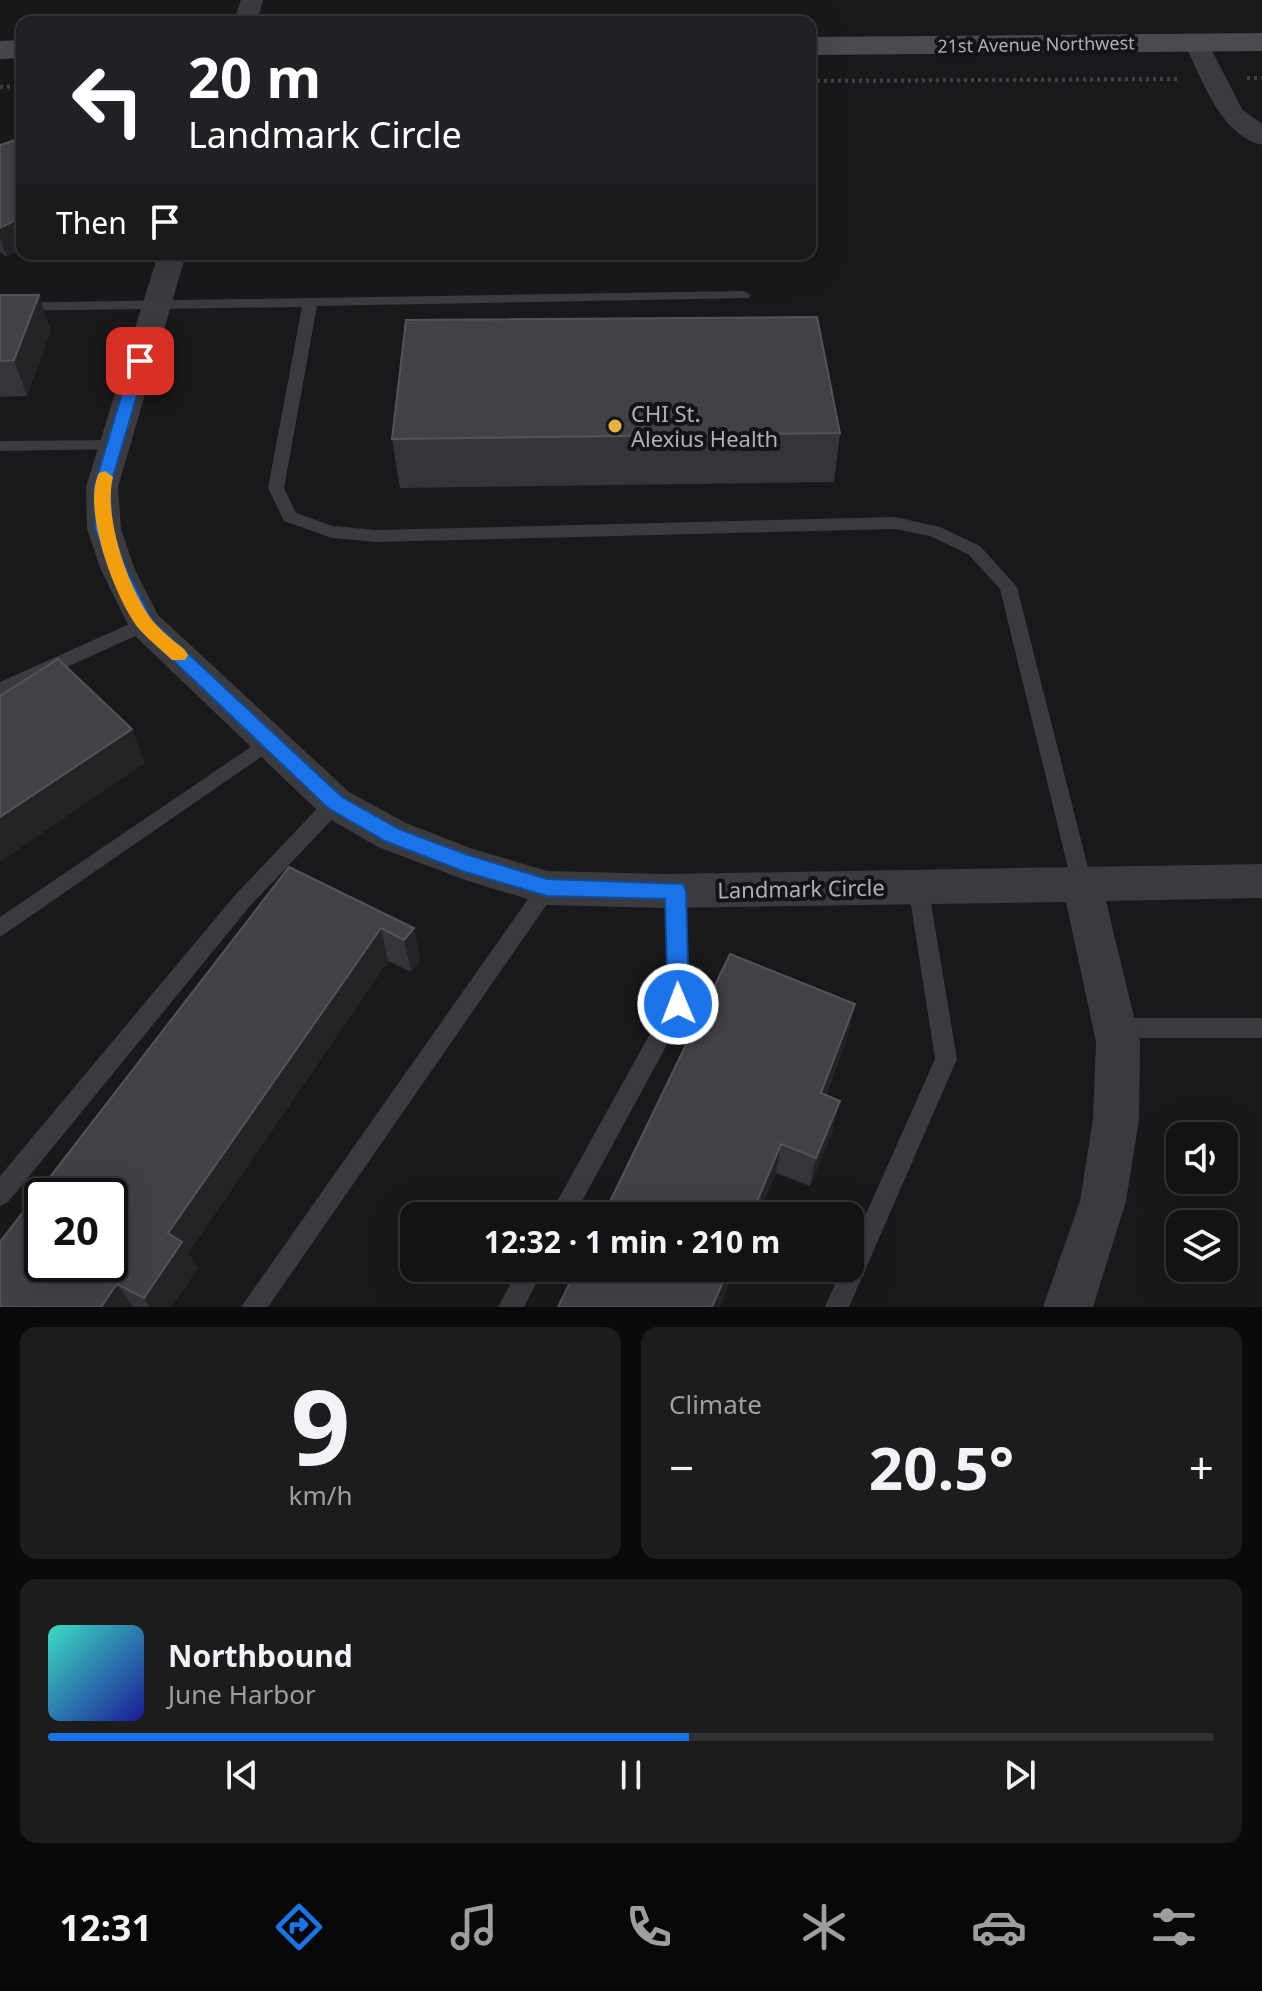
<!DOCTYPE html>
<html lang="en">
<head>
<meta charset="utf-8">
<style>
	body { margin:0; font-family:"Noto Sans",sans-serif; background:#1c1c1d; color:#f1f3f6; height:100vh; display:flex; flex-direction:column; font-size:30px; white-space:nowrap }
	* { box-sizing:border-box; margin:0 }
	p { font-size:26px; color:#9d9ea0 }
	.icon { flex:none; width:44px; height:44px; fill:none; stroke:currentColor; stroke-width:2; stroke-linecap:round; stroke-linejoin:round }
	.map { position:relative; height:1307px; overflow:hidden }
	.details { display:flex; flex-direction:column; gap:20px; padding:20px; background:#0a0a0b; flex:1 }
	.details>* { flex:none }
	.top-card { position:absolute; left:16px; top:16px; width:800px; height:244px; border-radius:16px; box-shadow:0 8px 32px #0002,0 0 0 2px #323234; background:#202124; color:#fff; overflow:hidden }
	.fabs { position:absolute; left:1166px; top:1122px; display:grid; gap:16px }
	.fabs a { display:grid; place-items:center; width:72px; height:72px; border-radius:16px; background:#131314; box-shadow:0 8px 32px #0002,0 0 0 2px #323234; font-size:40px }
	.speed { position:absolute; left:24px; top:1178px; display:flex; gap:16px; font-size:40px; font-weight:700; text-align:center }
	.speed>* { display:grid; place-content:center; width:104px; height:104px; border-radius:50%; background:#131314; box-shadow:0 8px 32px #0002,0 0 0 2px #323234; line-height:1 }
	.speed .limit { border:4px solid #111; border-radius:12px; background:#fff; color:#111 }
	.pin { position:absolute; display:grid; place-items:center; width:68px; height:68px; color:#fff; margin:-34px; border-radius:16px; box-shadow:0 4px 12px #0006 }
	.me { position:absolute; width:88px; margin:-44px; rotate:359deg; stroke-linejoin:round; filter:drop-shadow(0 0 6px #0008) }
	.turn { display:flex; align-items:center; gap:28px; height:168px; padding:0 40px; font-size:36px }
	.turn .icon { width:104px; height:104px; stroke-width:2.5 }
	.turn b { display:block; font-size:56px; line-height:68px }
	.then { display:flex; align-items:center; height:76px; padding:0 40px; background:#0003; gap:16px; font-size:30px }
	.big { font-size:60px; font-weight:700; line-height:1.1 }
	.details .card { flex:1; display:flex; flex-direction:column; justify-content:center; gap:12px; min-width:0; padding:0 28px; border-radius:16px; background:#1c1c1d }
	.details .dial { align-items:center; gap:0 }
	.dial b { font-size:104px; line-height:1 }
	.song { display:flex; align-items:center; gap:24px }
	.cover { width:96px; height:96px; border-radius:12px; background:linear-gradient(135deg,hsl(170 70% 55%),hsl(240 70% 35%)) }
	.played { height:8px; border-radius:4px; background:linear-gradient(90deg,#1a73e8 55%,#323234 55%) }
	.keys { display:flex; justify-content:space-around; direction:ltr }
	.heat { display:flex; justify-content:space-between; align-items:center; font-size:44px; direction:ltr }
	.details .tiles { flex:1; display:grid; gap:20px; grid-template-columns:1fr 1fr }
	.card:last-child { grid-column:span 2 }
	.trip { position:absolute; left:400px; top:1202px; width:464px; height:80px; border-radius:16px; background:#131314; box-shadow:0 8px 32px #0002,0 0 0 2px #323234; font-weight:700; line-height:80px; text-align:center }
	.tabs { display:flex; height:128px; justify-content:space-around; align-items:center; background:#080808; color:#9d9ea0 }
	.tabs .icon { width:56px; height:56px }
	.tabs .active { color:#1a73e8 }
	.tabs b { font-size:36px; color:#f1f3f6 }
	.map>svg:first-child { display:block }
</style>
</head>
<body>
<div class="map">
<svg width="1262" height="1307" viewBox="0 0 1262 1307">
	<rect width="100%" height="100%" fill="#19191b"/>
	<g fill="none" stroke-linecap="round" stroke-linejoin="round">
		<!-- path -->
		<path stroke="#404246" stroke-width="4" stroke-dasharray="3 4" stroke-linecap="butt" d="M1247,78H1262
			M810,81L1181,79
			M0,87L22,86"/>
		<!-- lane -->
		<path fill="#3a3b3f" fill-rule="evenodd" d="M744,291L751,295L749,298L317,306L284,488L296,513L333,526L376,530L895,517L940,527L980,546L1017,587L1092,884L1089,890L1082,893L1075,890L1072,884L1000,589L968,554L930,536L895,529L376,542L332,538L284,521L268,488L302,307L0,311V303Z
			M113,440L121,445L119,449L0,451V441Z
			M145,617L151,619L154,624L151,629L0,697V682Z
			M270,734L277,736L279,741L277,746L0,937V917Z
			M335,795L342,797L345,803L342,809L250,906L8,1202L0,1206V1176L236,894L328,797Z
			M918,877L925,880L928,886L957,1059L849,1307H825L842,1268H850V1250L935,1059L908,886L911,880Z
			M547,879L554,882L557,888L554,894L268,1307H241L540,882Z
			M676,882L683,885L686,891L689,1004L574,1216H549L667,1003L666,891L669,885Z
			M1114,1018H1262V1038H1114L1106,1035L1103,1028L1106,1021Z
			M519,1268H544L524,1307H498Z"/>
		<!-- street -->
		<path fill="#3a3b3f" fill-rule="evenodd" d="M241,0H263L257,22H233Z
			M1196,36L1204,38L1208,43L1242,109L1262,124V145C1219,134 1202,78 1184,43L1188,38Z
			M158,254H186L118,487L121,529L135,570L158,615L349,792L406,823L470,848L547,871L665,874L1262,864V898L1106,901L1140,1042L1139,1119L1126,1201L1093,1307H1043L1080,1201L1093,1119L1096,1042L1066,902L665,908L547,905L465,880L378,847L321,814L132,633L101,570L87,529L86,487Z"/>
		<!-- secondary -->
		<path fill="#484a4f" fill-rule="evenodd" d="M1262,33V51L810,55V37Z
			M22,40V58L0,59V41Z"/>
	</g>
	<!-- wall -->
	<path fill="#353539" d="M22,143V249L7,257L0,252V145Z
		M0,295L51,330L27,396L0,397Z
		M840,433L834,482L400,488L392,439Z
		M289,867L414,928L420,960L411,972L388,961L188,1253L198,1268L171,1307H0Z
		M848,1035L826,1095L833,1130L810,1186L776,1173L603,1216Z"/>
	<!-- shaded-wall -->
	<path fill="#242427" d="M22,217V249L7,257L0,238V228Z
		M39,295L51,330L27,396L14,360Z
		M132,729L145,763L0,862V817Z
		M381,928L388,961L188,1253L198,1268L171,1307H150L144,1298L168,1233Z
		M414,928L420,960L411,972L404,940Z
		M855,1004L848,1035L815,1122L821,1093Z
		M840,1101L833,1130L810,1186L816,1158Z
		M781,1144L776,1173L758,1216H751Z
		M729,1268H736L720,1307H712Z
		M117,1284L133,1307H101Z"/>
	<!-- building -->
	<path fill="#424246" stroke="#525458" stroke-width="2" fill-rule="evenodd" d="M18,139L22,143V217L0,228V145Z
		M0,295H39L14,360L0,361Z
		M817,317L840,433L392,439L406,320Z
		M58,659L132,729L0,817V696Z
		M289,867L414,928L404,940L381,928L168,1233L182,1242L144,1298L117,1284L101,1307H0V1242ZM42,1196H110V1264H42Z
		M730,954L855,1004L821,1093L840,1101L816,1158L781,1144L751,1216H603Z
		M577,1268H729L712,1307H558Z"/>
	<!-- route -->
	<path fill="#1a73e8" stroke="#114b97" stroke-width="2" d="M140,356L147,361L110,487L112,529L127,570L152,620L342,797L399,829L468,855L547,879L683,884L686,891L689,1004L686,1011L678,1014L671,1011L668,1004L665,899L547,896L465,872L385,841L328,808L139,628L110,570L95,529L94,487L132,361Z"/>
	<!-- slow -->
	<path fill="#f59e0b" d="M105,471L113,477C103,516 128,588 152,620C161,631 174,641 185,650L188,655L185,660H172C162,650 150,641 140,630C116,602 81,508 99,473Z"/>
	<!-- markers -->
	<circle fill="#e8b243" stroke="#141416" stroke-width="3" cx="615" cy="426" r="8"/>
	<g text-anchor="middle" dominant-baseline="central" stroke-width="8" stroke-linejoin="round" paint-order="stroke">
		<!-- far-street labels -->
		<g font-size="18" fill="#acb0b9" stroke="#141416">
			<text transform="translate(1036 44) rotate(-1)">21st Avenue Northwest</text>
		</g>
		<!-- poi labels -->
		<g font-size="22" fill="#acb0b9" stroke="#141416" text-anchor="start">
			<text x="631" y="413">CHI St.<tspan x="631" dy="25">Alexius Health</tspan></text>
		</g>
		<!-- street labels -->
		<g font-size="22" fill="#acb0b9" stroke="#141416">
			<text transform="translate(801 888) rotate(-1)">Landmark Circle</text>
		</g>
	</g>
</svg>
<div class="fabs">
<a><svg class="icon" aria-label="sound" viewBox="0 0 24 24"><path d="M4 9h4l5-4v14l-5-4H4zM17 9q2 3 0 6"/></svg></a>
<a><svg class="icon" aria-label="layers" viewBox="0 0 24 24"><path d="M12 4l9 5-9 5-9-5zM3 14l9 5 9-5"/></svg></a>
</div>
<div class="speed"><div class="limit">20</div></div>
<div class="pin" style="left:140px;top:361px;background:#d93025"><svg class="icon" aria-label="arrive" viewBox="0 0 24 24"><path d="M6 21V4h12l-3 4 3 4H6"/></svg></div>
<svg class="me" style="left:678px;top:1004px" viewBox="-20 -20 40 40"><circle r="17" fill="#1a73e8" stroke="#fff" stroke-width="3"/><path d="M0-11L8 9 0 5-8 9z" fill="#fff"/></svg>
<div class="trip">12:32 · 1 min · 210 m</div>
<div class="top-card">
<div class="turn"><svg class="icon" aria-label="left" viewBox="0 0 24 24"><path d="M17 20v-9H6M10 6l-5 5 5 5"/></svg><div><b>20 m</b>Landmark Circle</div></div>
<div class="then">Then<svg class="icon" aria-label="arrive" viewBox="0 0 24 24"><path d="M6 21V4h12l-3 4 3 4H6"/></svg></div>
</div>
</div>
<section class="details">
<div class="tiles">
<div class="card dial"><b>9</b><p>km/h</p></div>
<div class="card"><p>Climate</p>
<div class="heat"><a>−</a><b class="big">20.5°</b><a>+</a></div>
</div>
<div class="card">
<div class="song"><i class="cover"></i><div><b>Northbound</b><p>June Harbor</p></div></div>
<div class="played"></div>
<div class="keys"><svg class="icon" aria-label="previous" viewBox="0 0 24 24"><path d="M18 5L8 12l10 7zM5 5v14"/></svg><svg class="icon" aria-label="pause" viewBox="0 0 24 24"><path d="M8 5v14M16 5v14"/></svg><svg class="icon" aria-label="next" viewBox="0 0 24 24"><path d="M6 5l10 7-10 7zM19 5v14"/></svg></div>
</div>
</div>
</section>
<nav class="tabs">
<b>12:31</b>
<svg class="icon active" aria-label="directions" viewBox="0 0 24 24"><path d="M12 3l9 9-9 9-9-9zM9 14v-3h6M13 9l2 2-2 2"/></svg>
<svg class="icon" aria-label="music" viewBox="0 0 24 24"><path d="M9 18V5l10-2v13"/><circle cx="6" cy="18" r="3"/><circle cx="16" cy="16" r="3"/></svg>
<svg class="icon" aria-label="phone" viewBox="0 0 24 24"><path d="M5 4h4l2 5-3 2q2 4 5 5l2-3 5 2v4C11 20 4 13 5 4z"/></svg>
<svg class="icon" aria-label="climate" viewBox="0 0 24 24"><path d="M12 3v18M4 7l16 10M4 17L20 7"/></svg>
<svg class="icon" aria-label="car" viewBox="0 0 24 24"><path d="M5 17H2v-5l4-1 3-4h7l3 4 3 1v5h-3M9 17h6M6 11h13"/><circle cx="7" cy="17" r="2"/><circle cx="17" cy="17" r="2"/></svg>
<svg class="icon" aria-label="filters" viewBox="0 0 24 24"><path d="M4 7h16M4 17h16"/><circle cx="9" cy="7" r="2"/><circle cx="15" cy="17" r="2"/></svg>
</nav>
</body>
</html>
